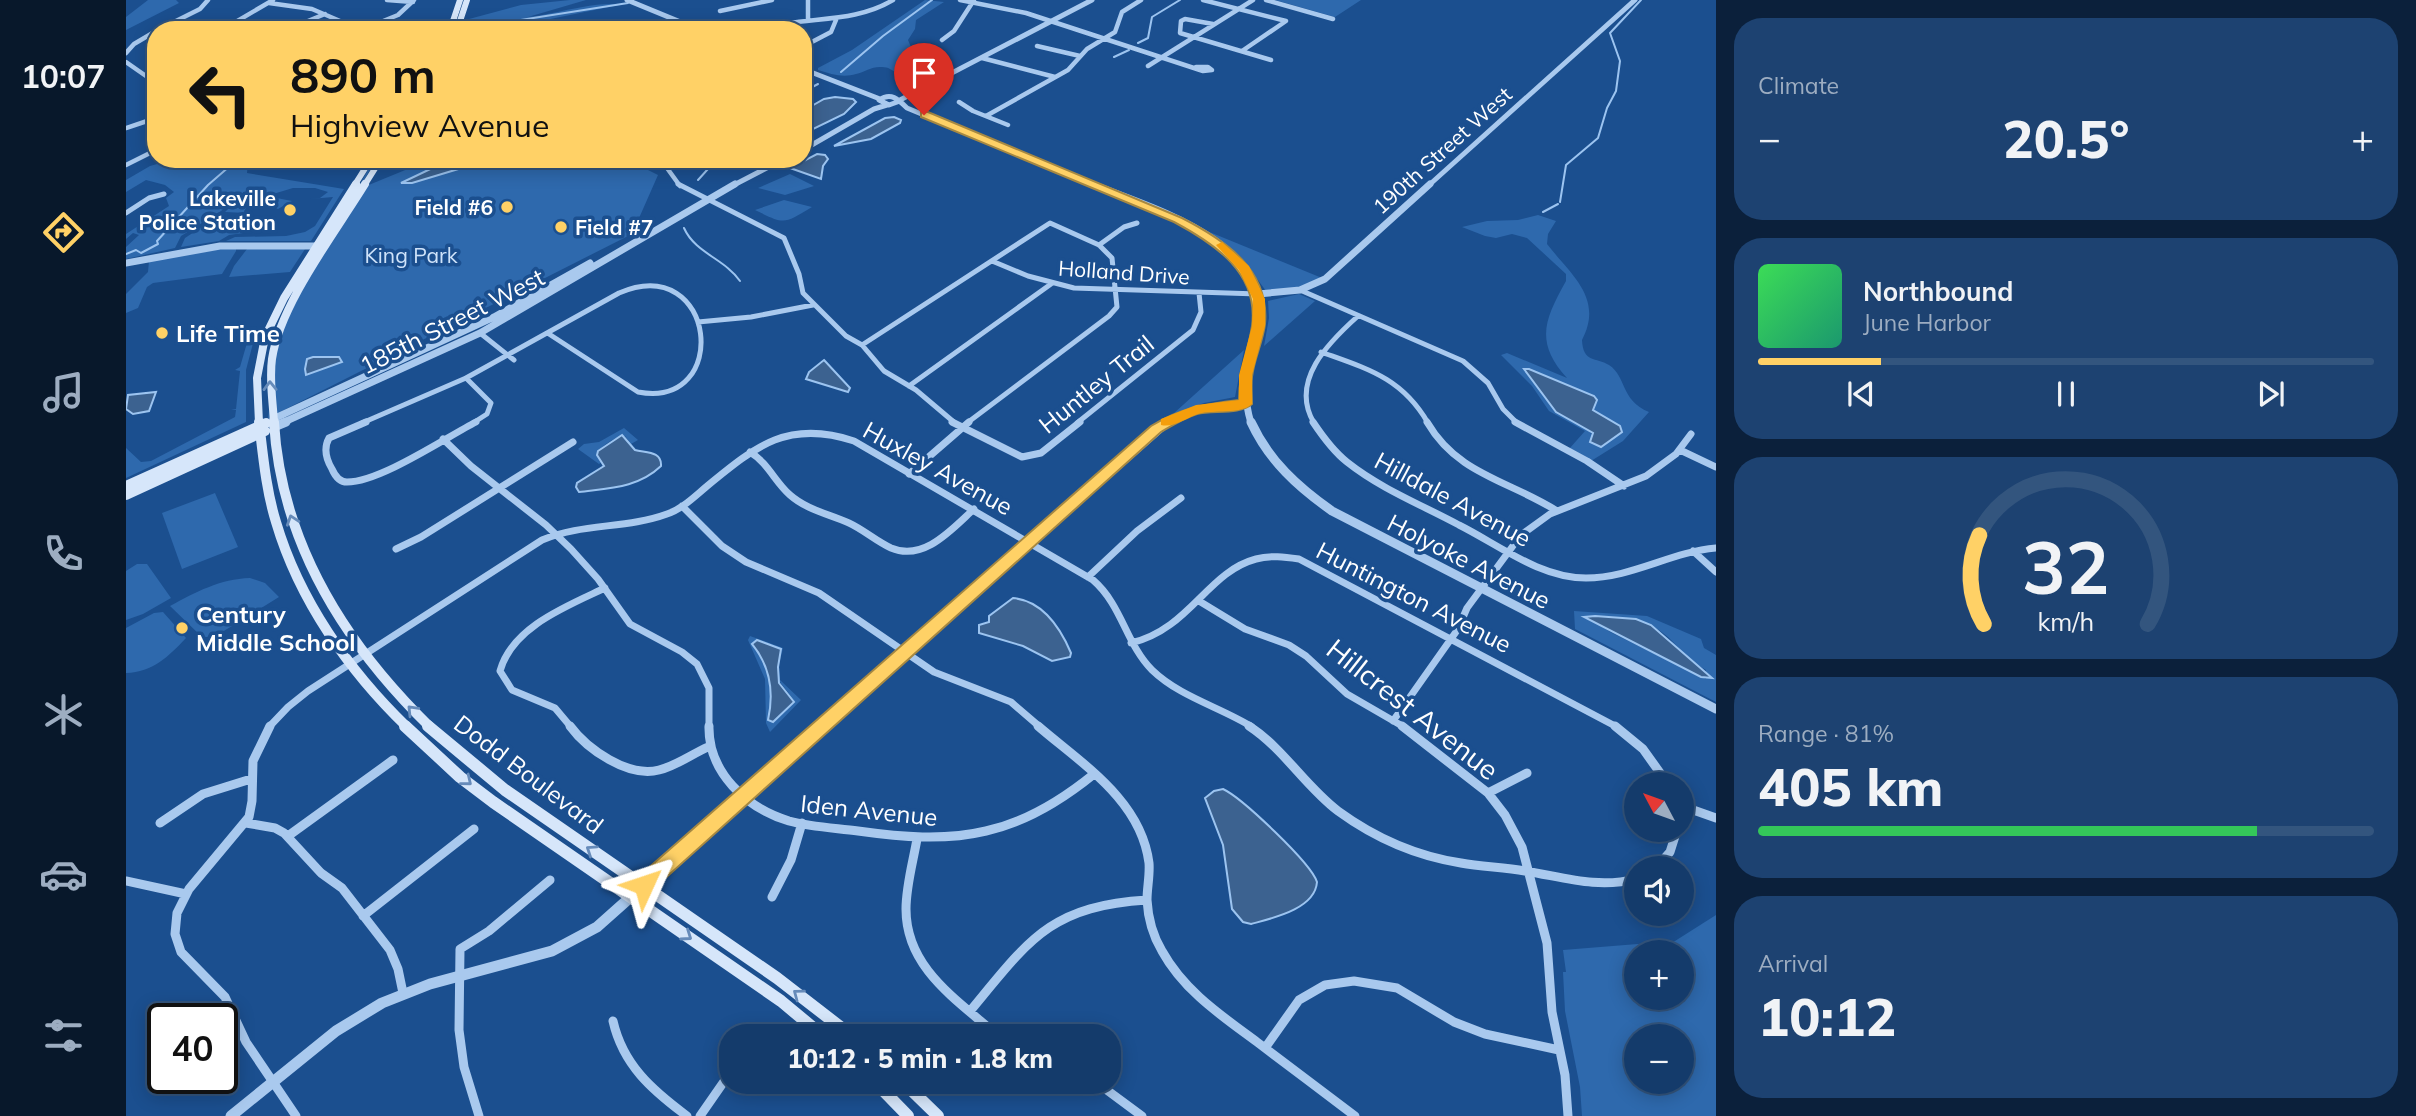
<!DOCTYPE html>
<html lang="en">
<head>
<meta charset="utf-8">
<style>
	body { margin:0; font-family:Mulish,sans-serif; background:#1d4271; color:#f1f3f6; height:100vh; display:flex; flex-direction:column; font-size:26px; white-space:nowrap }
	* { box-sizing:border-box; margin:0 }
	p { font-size:23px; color:#9dadc1 }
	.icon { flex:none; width:38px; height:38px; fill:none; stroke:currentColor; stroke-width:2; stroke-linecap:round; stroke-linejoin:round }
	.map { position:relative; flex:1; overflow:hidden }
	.sheet { display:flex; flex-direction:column; gap:18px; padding:18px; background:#0b203b; width:700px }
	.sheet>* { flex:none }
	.top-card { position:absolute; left:21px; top:21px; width:665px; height:147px; border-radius:28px; box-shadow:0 4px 18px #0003,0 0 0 2px #33557e; background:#ffd166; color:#111; overflow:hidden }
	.needle { width:46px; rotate:311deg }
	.fabs { position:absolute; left:1498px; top:772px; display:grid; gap:14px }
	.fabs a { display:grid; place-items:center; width:70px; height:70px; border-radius:50%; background:#143b6b; box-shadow:0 4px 18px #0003,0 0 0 2px #33557e; font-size:35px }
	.speed { position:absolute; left:21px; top:1003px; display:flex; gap:14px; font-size:35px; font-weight:700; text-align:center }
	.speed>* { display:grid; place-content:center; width:91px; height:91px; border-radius:50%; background:#143b6b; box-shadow:0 4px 18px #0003,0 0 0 2px #33557e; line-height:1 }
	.speed .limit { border:4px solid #111; border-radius:10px; background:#fff; color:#111 }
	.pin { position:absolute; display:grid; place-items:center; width:60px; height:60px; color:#fff; margin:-72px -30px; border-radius:50% 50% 50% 0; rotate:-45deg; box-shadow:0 0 7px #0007 }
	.pin .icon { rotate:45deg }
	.me { position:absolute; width:77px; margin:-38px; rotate:48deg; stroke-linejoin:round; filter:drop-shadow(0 0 5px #0008) }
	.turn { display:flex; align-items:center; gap:24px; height:147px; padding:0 28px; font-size:32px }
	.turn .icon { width:91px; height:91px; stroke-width:2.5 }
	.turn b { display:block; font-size:49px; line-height:60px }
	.big { font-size:52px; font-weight:800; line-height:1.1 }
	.sheet .card { flex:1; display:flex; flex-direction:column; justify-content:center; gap:10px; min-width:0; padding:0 24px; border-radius:28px; background:#1d4271 }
	.sheet .dial { align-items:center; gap:0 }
	.dial svg { height:182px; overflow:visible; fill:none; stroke:#33557e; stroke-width:7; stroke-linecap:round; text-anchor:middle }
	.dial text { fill:#f1f3f6; stroke:none }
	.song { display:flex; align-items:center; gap:21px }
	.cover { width:84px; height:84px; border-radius:10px; background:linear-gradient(135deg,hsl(130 70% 55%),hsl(160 70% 35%)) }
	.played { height:7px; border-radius:4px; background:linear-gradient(90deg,#ffd166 20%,#33557e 20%) }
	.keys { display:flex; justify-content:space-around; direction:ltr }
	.heat { display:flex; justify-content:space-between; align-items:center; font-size:38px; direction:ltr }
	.charge { height:10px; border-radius:5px; background:linear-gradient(90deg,#34c759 81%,#33557e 0) }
	.trip { position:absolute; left:593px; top:1024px; width:402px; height:70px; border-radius:28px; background:#143b6b; box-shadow:0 4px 18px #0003,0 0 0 2px #33557e; font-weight:800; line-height:70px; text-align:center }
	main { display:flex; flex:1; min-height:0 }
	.tab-bar { display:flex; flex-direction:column; width:126px; justify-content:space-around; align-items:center; background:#08182b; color:#9dadc1 }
	.tab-bar .icon { width:49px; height:49px }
	.tab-bar .active { color:#ffd166 }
	.tab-bar b { font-size:32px; color:#f1f3f6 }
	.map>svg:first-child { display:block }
</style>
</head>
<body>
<main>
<nav class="tab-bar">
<b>10:07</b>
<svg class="icon active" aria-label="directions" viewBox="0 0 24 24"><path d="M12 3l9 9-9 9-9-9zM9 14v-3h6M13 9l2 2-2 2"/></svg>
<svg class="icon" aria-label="music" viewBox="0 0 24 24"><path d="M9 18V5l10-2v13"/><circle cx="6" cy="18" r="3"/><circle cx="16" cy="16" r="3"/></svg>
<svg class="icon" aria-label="phone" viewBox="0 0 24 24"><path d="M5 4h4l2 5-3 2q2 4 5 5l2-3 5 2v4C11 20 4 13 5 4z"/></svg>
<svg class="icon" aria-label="climate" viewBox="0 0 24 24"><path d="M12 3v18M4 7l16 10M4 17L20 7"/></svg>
<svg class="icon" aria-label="car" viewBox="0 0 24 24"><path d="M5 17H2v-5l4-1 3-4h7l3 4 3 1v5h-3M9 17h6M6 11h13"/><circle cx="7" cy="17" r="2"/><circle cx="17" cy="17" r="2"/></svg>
<svg class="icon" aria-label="filters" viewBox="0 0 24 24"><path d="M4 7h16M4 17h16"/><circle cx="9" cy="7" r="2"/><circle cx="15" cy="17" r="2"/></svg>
</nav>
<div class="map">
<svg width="1590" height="1116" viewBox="0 0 1590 1116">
	<rect width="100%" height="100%" fill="#1b4f8f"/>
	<!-- green -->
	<path fill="#2e69ad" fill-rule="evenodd" d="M22,0H50L53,3L0,30V17Z
		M444,0H460L402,17C426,15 473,0 493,5L390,26L343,30L340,27L343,19L395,5Z
		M799,0L818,2L790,20L789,29L782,40L785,47L813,60L816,64C806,74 785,81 771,73C765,70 763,67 756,67C746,66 739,72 730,74C717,78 705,74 692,70V68L726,50Z
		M1149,0H1235L1209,17Z
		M49,159H126L122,162L121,173L218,189L185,241H100L109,237L160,236L179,232L189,226L207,197L184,199L194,198L202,192L189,188H167L147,194L129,191L114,194L95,211L55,236L49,248L0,259V247L13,235L7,233L0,239V234L43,206L40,198L48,192L39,185L20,180L0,192V180L24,166Z
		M306,159H500L532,175L506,234L142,418L150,354L163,312L243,168H245L233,189Z
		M664,174L688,186L659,195L632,188Z
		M130,194L166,201L152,209L144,205L145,200H126L118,211L120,213L99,212L113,198Z
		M658,200L686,207C657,224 660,225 629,210Z
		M1412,215L1430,221L1422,234L1421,244C1445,275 1478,298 1456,340C1457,363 1470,357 1483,365C1501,377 1494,400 1523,412L1497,441L1465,461L1443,449L1459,431L1423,411L1406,386L1375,355L1381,353L1441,378C1408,342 1419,319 1440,281V274L1401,238L1386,234L1370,238L1359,236L1336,227L1361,221L1392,220ZM1398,369H1403L1468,396L1467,410L1496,432L1475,447L1463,431L1430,412Z
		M118,216L113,217L106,227L117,233L103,235L93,241L55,247L59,238L91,217Z
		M1081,231L1196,278L1175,287L1140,291L1114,256Z
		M95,249H110V251L96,274L27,283L21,287L12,308L0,313V294L22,272L23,261Z
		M121,249H179L164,272L103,277L108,266Z
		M1173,294L1189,301L1138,346L1143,318L1142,301Z
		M130,332L120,370V422L0,478V448L15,462L25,461L109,417L110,410H105L110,409L114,371L109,370L114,367L123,336H119V333L100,337Z
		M1118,350L1109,397L1078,403L1047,414Z
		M498,428L512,440L505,444L499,436C490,436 474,446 471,455L477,461L473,464L452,449L458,444L473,442Z
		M89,493L112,547L56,569L36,513Z
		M11,564H21L45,598L17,614L0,620V571Z
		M124,578L139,583L153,597L88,637H76L44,606C70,592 94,579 124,578Z
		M1448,611L1521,616L1575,639L1578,648L1590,655V702L1449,629ZM1460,616C1492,616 1524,617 1547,642C1557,653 1566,662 1580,670V679L1484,632Z
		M37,612L60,638C42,657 27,672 0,673V628L28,613Z
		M624,636L657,648L653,664L654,680L675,700L644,732L640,723L639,679L622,640ZM631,640L650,646L655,653C648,686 654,678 668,701L647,722L642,720C646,703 647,683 640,667C635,657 630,652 631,640Z
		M1590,915V1116H1456L1454,1087L1439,1011L1437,972H1440L1437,950L1549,941ZM1510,952H1556V998H1510ZM1510,1036H1556V1082H1510Z"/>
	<!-- water -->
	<path fill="#3c6290" stroke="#9cc4f0" stroke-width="2" d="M709,97L727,99L730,102L718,114L677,134V111L698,99Z
		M768,117L775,120L774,123L745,139L708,146L759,118Z
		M691,154L699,155L702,159L697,166L695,179L664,168Z
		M321,161L333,162L339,167L286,183H275Z
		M187,357H213L216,362L180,375L179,369L181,359Z
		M698,360L724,388L722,392L680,379L683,372Z
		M1398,369H1403L1468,396L1471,400L1467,410L1494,426L1496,432L1475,447L1464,442L1467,433L1430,412Z
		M30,392L23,411L7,414L0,409L2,395Z
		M496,435L509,450C520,453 536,451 535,466C512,488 483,488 453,492L450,487L451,483L478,466L471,455L472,451Z
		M887,598C917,601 934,627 945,653L944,657L926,661L897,646L853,633V625L863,622V616Z
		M1469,616L1510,619L1525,625L1586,678L1575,677L1458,617Z
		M631,640L655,649L652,667L653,683L668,702L647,722L642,720C648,693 644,666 626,644Z
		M1097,789C1116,798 1185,863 1191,882C1189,909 1147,918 1125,924L1117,922L1106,909L1097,845L1079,798L1088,791Z"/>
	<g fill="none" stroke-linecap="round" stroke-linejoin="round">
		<!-- stream -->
		<path stroke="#9cc4f0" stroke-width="2" d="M344,28L502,3
			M1012,43L1022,38L1026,17L1054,0
			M988,57L1003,50
			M715,72L757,36L806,0
			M677,92L692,84
			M572,180L591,159
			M1434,202L1440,165L1472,138L1481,108L1490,91L1494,61L1484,33L1515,0
			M1417,212L1432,204
			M558,228C569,253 599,259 614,281
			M0,254L10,250L15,253L32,244L31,241L82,185L112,159"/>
		<!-- minor-far3 -->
		<path stroke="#a9c9ee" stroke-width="4.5" d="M261,0L287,2
			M682,0V19
			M834,0L900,13L1077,71L1086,70L1082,67H1070
			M1077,0L1160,21L1116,51
			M1140,0L1207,19
			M143,3L186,9L235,30
			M594,11L646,0
			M1087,24L1059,19L1055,21L1054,33L1145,60
			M32,30L74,9L82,0
			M96,30L147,0
			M160,30L199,14
			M235,30L272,15L288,0
			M434,30L482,24L516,30
			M633,30C678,15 725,25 767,0
			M816,40L828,31L848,0
			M682,44L705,32L710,20
			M911,46L954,56
			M0,53L8,44L30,31
			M856,58L929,77
			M0,62L30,83
			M1022,66L1127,0
			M833,102L847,111L882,125
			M860,116L942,70L961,49L989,32L996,12L1015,0
			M0,128L30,118
			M541,159V168L554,186
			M161,160L178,163L193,159
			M0,165L30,150"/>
		<!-- minor-far2 -->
		<path stroke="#a9c9ee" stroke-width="5" d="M552,184L658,238L673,274L677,293L720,336L736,345L758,371L790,390L829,423
			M0,213L23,198L38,194
			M973,245L998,227L1011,223
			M866,261L902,276L948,288L1132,294
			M1174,290L1337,361L1362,383L1377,409L1391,423
			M572,322L625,317L687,305
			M354,333L388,360
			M736,345L924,223L973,245L986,258L991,307L983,316L841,423
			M1195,352C1242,369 1276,378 1302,423
			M340,378L365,403L361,414L347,423
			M340,378L493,293C591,251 606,410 512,392L423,334
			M783,386L925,284
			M236,423L340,378
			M951,423L1067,330L1075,312L1073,293
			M1188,423C1163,381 1203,342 1232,316"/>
		<!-- minor-far1 -->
		<path stroke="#a9c9ee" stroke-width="7" d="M240,422L203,438C197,449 200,459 206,469C209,476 213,482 221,482C254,482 319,438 350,422
			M826,422L896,457L915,453L954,422
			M1187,422C1197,437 1207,451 1221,462C1255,489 1296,505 1333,525C1373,545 1414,578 1460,578C1505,578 1545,552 1590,548
			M1301,422C1332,475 1382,480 1431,511
			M1389,422L1461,461L1498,486
			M317,439L345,466L420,525L445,549L472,579L504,624L556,652L571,664L583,688V727
			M1554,450L1590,467
			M624,452C642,463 649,482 664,495C681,510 703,514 723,523C738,530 750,541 765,548C798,562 826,529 848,509
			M783,474L843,422
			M556,506L596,546L620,562L693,593L808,672L885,702L914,727
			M270,549L295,537L447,442
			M1567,551L1590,572
			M962,577L1011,531L1055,498
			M1073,601L1119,629L1163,645L1180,656L1221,694L1278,727
			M1005,643C1064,629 1081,572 1130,559C1144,555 1159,557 1173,559L1491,727
			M1267,721L1332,629L1341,608L1395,535L1424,514L1520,476L1550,454L1565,434
			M143,727L162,707L182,691L416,540C456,523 500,529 541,514C556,509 568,497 580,487C630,446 662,419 728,441L967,580C996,605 1000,644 1026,670C1054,697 1094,707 1126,727
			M445,727L429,708L386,690L374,671C386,627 441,606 479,588"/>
		<!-- minor -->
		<path stroke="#a9c9ee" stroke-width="9" d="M144,726L127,761L126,801L123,817L63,889L51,913L49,934L55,952L99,997L120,1042L170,1116
			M444,726C461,749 502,778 533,770C550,766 566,754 582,747
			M583,726C582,772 620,808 663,821C685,827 709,828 732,831C775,837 818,841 860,831C901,822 936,800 968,774
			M912,726C956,764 1015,800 1023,863C1024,875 1021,888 1021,900C1022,918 1027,936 1036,951C1058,991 1096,1016 1131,1042C1164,1067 1196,1091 1229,1116
			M1123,726C1158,749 1179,786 1212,811C1249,838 1290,856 1335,863C1356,867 1377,867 1399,871C1437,877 1471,889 1510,879
			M1276,726L1362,793L1379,815L1396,847L1421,943L1426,1012L1439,1075L1442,1116
			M1489,726L1517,749L1542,784
			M1362,793L1401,773
			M1556,806L1590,818
			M34,823L77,794L125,779
			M120,823L149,828L158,833L195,873L216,888L264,950L272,969L277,993
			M162,836L267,760
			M791,839C787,862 780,886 780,909C780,969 832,1000 872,1036
			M1530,868L1544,852L1551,830
			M0,881L60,894
			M646,897L665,860L676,823
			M237,916L348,829
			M845,1010C903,940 924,906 1021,900
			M487,1021C497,1065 526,1090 561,1116
			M1139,1048L1173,1000L1199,985L1228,981L1271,988L1328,1022L1359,1034L1433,1050
			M970,1082L1016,1116
			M353,1116L338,1067L333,1030L334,949L363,931L424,880
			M574,1116L606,1070"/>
		<!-- tertiary-far3 -->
		<path stroke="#a9c9ee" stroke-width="5" d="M501,0L574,30
			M677,69L754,99
			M774,100L966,0
			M774,101L763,105L753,100C765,92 772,99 781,108L970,186
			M677,150L748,109L761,105
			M606,186L658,159
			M1302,186L1509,0"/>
		<!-- tertiary-far2 -->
		<path stroke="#a9c9ee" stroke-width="7" d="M966,184C1025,208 1144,240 1131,324C1125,362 1113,384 1125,423
			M0,263L94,246H196
			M1132,294L1174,290L1199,279L1304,184
			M147,419L368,317L464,263
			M156,423L354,333L609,184
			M1038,423L1073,409L1120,404"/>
		<!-- tertiary-far1 -->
		<path stroke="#a9c9ee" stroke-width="9" d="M1125,422C1143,461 1172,487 1206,511L1590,709
			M148,427L160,422
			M695,727L1041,422"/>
		<!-- tertiary -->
		<path stroke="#a9c9ee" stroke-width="11" d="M105,1116L210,1031L256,1003L304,984L426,951L471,927L697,726"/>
		<!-- secondary-far3 -->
		<path stroke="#d6e6fa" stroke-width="6" d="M324,30L334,0
			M331,30L341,0
			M228,186L245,159
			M238,186L255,159"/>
		<!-- secondary-far2 -->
		<path stroke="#d6e6fa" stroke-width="8" d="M133,423L131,378L139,337L158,298L230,184
			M148,423C147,402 143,380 146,359C154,304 209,233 239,184"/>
		<!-- secondary-far1 -->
		<path stroke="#d6e6fa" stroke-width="10" d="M133,422C137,455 140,490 150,522C173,600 223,671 281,727
			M148,422C155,543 219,644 304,727
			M0,486L140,423
			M0,495L139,431"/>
		<!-- secondary -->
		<path stroke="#d6e6fa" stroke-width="12" d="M279,726L334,777L367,802L655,1001L697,1036
			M302,726L379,790L651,978L726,1036
			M749,1082L782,1116
			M777,1082L812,1116"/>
	</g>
	<!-- one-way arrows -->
	<defs><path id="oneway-chevron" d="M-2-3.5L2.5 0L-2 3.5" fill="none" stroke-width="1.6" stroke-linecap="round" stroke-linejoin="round" transform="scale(1.75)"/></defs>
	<g stroke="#668bba">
		<use href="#oneway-chevron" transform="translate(144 386) rotate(-91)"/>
		<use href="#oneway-chevron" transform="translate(166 520) rotate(-108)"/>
		<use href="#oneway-chevron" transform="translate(286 710) rotate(-134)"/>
		<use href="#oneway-chevron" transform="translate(341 781) rotate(39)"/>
		<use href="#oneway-chevron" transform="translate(465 850) rotate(-146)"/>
		<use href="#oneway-chevron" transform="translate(561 936) rotate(35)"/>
		<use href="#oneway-chevron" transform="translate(672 994) rotate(-143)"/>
	</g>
	<!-- route -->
	<path fill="#ffd166" stroke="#a68842" stroke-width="2" d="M795,112H802L1056,218C1099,240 1144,270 1139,324C1137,342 1128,359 1126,377C1125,385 1126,395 1126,404C1114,415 1087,410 1071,414C1058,418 1047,425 1035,432L525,891L518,894L511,891L508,885L511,878L1025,426C1054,408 1080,404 1113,400C1113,371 1122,353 1126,326C1133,273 1089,244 1048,222L795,117Z"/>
	<!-- slow -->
	<path fill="#f59e0b" d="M1096,242L1123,266L1139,299V326L1126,375V404C1114,415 1088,409 1072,414C1060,418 1048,428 1035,425V419L1070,405L1113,400V375L1126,326L1127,299L1113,270L1090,245Z"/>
	<!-- markers -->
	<g fill="#ffd166" stroke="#1b4f8f" stroke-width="2.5">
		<circle cx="381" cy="207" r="7"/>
		<circle cx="164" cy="210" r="7"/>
		<circle cx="435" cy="227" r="7"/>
		<circle cx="36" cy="333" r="7"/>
		<circle cx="56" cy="628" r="7"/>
	</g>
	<g text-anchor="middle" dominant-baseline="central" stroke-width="7" stroke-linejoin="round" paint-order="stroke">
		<!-- far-street labels -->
		<g font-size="21" fill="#fff" stroke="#1b4f8f">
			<text transform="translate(1316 150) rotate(-42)">190th Street West</text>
			<text transform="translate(998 272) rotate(4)">Holland Drive</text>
		</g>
		<!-- far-poi labels -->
		<g font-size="21" font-weight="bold" fill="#fff" stroke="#1b4f8f" text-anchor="end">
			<text x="150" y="198">Lakeville<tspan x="150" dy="24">Police Station</tspan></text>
			<text x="367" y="207">Field #6</text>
			<text x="449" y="227" text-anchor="start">Field #7</text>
		</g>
		<!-- far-park labels -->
		<g font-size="21" fill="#cfe3fa" stroke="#1b4f8f">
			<text x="285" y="255">King Park</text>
		</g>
		<!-- street labels -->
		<g font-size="24" fill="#fff" stroke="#1b4f8f">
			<text transform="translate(326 321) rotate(-27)">185th Street West</text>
			<text transform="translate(970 384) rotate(-39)">Huntley Trail</text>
			<text transform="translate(812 468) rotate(29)">Huxley Avenue</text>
			<text transform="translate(1327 499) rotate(28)">Hilldale Avenue</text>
			<text transform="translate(1343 561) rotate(27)">Holyoke Avenue</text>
			<text transform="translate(1288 597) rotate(27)">Huntington Avenue</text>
			<text transform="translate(403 774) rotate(37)">Dodd Boulevard</text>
			<text transform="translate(743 810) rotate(6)">Iden Avenue</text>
		</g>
		<!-- poi labels -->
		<g font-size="24" font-weight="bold" fill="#fff" stroke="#1b4f8f" text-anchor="start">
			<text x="50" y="333">Life Time</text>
			<text x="70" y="614">Century<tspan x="70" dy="28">Middle School</tspan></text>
		</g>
		<!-- near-street labels -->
		<g font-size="28" fill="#fff" stroke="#1b4f8f">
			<text transform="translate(1287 709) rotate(38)">Hillcrest Avenue</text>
		</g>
	</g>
</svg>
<div class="fabs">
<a><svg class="needle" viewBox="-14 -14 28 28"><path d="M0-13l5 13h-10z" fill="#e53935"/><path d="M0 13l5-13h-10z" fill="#9dadc1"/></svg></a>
<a><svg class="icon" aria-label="sound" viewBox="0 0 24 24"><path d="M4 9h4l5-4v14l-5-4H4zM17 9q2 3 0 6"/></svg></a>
<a>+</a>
<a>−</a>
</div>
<div class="speed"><div class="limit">40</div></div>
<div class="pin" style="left:798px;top:115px;background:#d93025"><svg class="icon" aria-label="arrive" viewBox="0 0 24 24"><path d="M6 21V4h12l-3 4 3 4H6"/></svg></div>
<svg class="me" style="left:518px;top:885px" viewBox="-20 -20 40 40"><path d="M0-17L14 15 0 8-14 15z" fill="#ffd166" stroke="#fff" stroke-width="4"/></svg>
<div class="trip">10:12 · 5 min · 1.8 km</div>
<div class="top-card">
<div class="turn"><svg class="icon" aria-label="left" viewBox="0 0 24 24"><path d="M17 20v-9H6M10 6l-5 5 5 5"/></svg><div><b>890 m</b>Highview Avenue</div></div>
</div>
</div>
<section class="sheet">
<div class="card"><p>Climate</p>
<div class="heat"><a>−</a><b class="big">20.5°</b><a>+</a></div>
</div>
<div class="card">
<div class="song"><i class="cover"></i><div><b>Northbound</b><p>June Harbor</p></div></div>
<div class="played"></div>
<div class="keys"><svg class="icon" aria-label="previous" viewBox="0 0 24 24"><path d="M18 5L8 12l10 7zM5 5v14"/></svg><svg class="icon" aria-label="pause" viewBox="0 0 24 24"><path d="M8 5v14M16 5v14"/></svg><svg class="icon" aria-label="next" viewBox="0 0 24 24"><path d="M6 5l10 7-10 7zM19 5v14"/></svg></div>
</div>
<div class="card dial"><svg viewBox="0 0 100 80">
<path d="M14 69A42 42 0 1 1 86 69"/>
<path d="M14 69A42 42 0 0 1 12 30" stroke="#ffd166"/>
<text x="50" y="56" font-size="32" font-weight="700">32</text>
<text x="50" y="72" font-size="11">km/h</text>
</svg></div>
<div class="card"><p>Range · 81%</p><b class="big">405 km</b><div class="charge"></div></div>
<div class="card"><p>Arrival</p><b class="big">10:12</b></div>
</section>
</main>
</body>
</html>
